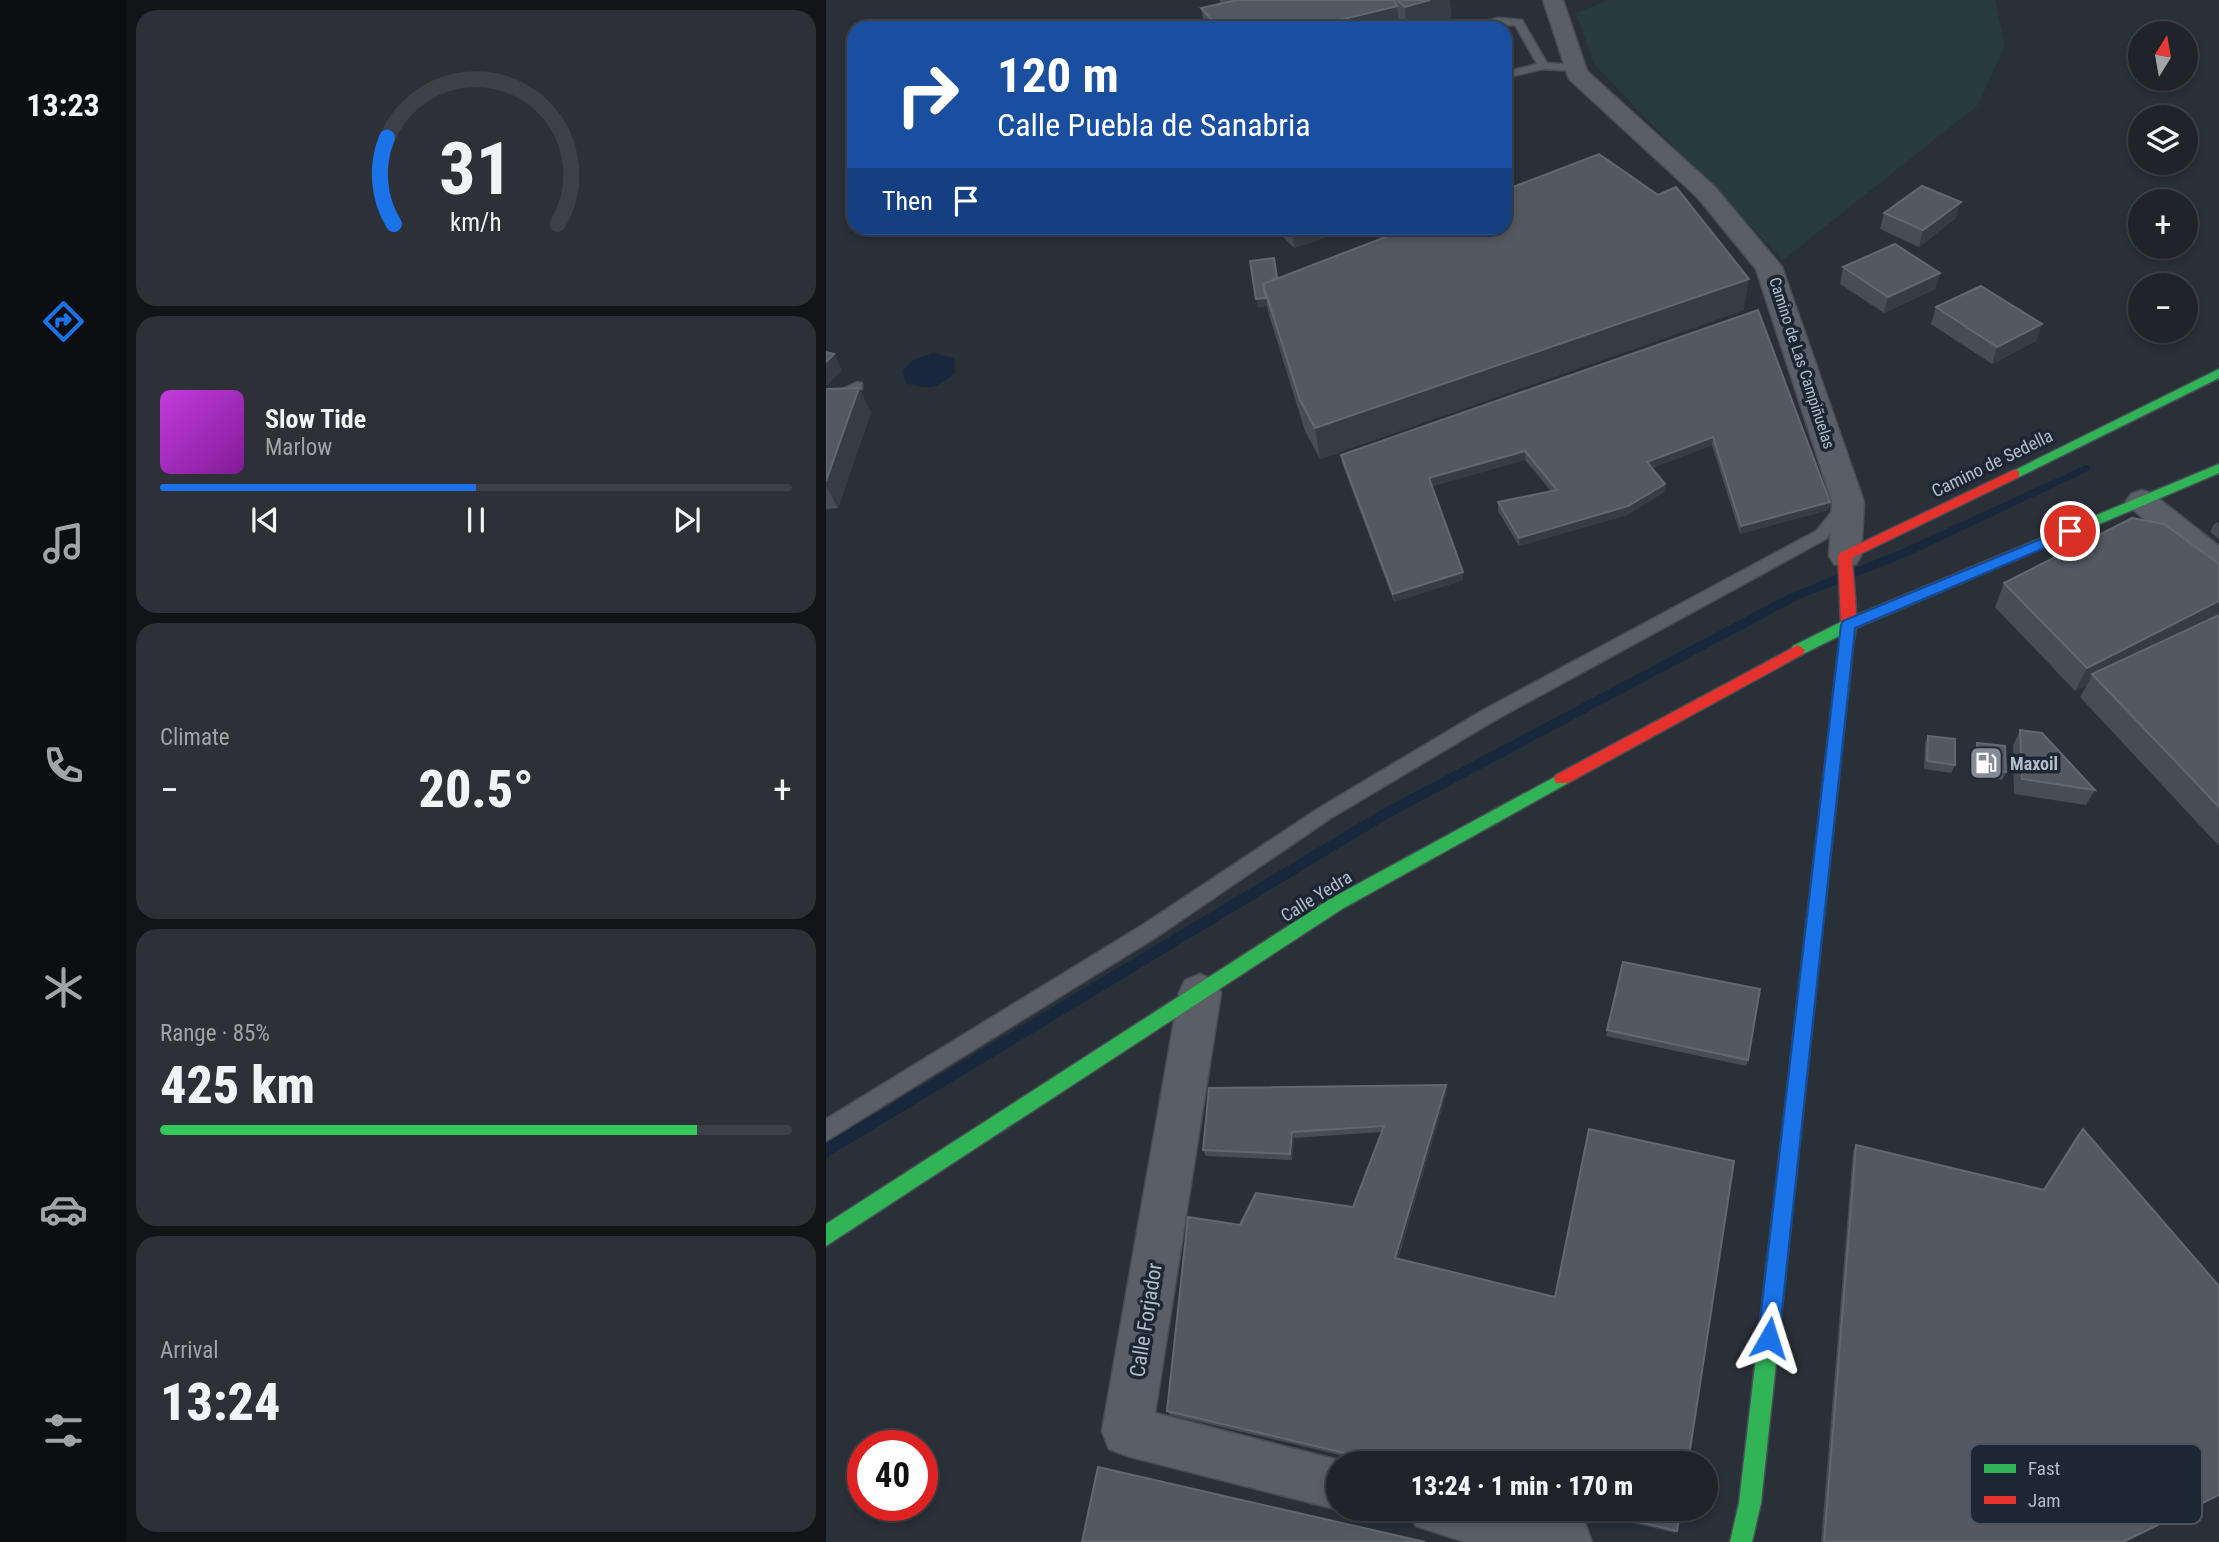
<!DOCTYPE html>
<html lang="en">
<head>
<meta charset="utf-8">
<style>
	body { margin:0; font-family:"Roboto Condensed",sans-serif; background:#2d3036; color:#f1f3f6; height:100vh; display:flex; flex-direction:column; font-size:26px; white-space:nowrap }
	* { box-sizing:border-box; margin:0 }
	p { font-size:23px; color:#a2a4a8 }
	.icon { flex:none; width:38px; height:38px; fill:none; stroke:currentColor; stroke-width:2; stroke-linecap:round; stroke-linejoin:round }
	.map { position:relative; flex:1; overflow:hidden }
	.drawer { display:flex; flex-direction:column; gap:10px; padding:10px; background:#121417; width:700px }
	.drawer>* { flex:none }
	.banner { position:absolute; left:21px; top:21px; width:665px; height:214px; border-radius:21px; box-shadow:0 4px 10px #0003,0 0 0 2px #3d4147; background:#1a4fa0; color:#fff; overflow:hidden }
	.needle { width:46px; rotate:11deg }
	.controls { position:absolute; left:1302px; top:21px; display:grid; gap:14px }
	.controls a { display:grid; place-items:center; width:70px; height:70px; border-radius:50%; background:#20242a; box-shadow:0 4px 10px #0003,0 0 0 2px #3d4147; font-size:35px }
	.speed { position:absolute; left:21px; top:1430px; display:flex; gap:14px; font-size:35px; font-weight:700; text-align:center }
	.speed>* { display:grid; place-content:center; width:91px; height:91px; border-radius:50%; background:#20242a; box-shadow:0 4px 10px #0003,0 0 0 2px #3d4147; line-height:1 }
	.speed .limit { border:10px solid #d22; background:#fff; color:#111 }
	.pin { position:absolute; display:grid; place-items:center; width:60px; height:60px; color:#fff; margin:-30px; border:4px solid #fff; border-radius:50%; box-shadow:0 2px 7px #0007 }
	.me { position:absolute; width:77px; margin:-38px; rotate:6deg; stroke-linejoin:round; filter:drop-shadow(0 0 5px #0008) }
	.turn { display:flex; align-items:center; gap:24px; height:147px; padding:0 35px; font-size:32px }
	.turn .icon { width:91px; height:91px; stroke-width:2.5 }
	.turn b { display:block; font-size:49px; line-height:60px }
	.then { display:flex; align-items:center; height:66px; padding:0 35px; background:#0003; gap:14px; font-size:26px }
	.big { font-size:52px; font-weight:800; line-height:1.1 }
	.drawer .tile { flex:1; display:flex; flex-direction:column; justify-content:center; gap:10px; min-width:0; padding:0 24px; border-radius:21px; background:#2d3036 }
	.drawer .dial { align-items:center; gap:0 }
	.dial svg { height:182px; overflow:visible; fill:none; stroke:#3d4147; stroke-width:7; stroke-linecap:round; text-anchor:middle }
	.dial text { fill:#f1f3f6; stroke:none }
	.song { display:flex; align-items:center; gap:21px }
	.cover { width:84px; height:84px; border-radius:10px; background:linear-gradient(135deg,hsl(290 70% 55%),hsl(290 70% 35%)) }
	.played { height:7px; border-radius:4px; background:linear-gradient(90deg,#1a73e8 50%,#3d4147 50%) }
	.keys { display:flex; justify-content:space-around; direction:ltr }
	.heat { display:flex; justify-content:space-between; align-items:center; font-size:38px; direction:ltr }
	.charge { height:10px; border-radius:5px; background:linear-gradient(90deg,#34c759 85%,#3d4147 0) }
	.trip { position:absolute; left:500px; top:1451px; width:392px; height:70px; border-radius:35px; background:#20242a; box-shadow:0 4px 10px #0003,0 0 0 2px #3d4147; font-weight:800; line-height:70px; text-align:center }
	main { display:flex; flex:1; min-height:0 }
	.menu { display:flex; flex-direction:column; width:126px; justify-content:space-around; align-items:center; background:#0d0e11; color:#a2a4a8 }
	.menu .icon { width:49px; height:49px }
	.menu .on { color:#1a73e8 }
	.menu b { font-size:32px; color:#f1f3f6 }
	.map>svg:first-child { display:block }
</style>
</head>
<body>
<main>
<nav class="menu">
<b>13:23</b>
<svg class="icon on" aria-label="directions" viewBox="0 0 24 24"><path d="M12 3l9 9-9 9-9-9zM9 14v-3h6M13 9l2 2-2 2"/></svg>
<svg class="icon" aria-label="music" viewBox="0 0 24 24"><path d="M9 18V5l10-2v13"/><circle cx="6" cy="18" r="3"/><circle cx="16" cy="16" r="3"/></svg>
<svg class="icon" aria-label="phone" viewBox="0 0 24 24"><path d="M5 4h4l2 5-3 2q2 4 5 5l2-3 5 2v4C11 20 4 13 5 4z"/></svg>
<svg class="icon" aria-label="climate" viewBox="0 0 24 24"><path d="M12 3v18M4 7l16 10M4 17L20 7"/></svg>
<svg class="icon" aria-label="car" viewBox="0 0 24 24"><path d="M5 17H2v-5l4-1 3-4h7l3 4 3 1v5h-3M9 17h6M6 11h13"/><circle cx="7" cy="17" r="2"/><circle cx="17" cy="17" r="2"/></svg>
<svg class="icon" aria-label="filters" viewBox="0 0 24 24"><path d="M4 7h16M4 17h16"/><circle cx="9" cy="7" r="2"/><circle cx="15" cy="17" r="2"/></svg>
</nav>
<section class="drawer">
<div class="tile dial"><svg viewBox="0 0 100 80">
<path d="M14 69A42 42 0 1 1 86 69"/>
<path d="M14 69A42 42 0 0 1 11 31" stroke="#1a73e8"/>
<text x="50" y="56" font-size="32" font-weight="700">31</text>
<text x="50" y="72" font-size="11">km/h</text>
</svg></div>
<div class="tile">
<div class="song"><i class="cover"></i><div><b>Slow Tide</b><p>Marlow</p></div></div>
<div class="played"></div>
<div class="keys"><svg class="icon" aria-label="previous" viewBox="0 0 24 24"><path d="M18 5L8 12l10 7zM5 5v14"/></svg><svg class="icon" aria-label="pause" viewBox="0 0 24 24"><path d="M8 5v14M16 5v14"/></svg><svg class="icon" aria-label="next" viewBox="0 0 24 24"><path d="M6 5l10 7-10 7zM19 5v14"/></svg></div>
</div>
<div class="tile"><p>Climate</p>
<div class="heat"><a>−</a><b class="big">20.5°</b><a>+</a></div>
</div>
<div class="tile"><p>Range · 85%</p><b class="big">425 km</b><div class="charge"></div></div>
<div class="tile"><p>Arrival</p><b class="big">13:24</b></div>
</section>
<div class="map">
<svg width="1393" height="1542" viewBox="0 0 1393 1542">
	<rect width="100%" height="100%" fill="#2a3038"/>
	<!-- green -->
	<path fill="#273a3e" d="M783,0H1169L1179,45L1152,105L957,260L768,64L750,13Z"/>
	<!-- water -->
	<path fill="#19273c" d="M107,353L128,358L129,372C111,390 103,390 79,383L77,370L87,360Z"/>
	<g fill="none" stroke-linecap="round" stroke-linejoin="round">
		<!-- stream -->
		<path fill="#19273c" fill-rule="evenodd" d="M1260,465L1264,466V470L1080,557L973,599L561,819L0,1158V1143L553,811L965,593L1072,551Z"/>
		<defs>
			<path id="lane" d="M672,18L696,20L721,63L749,65L754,68L749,71L717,69L679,78V72L711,64L689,25L635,28Z
				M31,382L36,383V389L0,407V397Z
				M1018,502L1025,507L1000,539L671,719L505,818L332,936L0,1141V1119L318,924L493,808L659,709L990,531L1013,503Z"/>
			<path id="street" d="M717,0H737L761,71L889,187L956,267L1038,502L1035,556L1030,564L1019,567L1008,564L1003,556L1006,502L930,269L871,197L743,79Z
				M1316,490L1327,494L1393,546V574L1382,571L1305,508L1300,501L1305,494Z
				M374,974L389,980L395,993L329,1413L524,1463H513V1508H516L513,1510L301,1456L283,1449L276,1431L353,993L359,980Z
				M582,1508H712L759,1523L766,1542H639L590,1526Z"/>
			<path id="fast" d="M1393,369V378L1193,477H1183L1181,474Z
				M1393,464V473L1027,629L977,654H967L965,650L967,646L1017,621Z
				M1020,640L1027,645L935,1503L926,1542H904L913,1503L1013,645Z
				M736,773L742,775L744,779L742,783L516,909L0,1246V1224L504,899Z"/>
			<path id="jam" d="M1188,470L1193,471V477L1026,558C1027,583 1035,627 1025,649H1015L1013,645L1015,625L1012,556L1014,553Z
				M972,645L979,650L977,654L742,783H730L728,779L730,775Z"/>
		</defs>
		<!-- lane casing -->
		<use href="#lane" stroke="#484c55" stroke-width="3"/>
		<!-- street casing -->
		<use href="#street" stroke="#484c55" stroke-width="3"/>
		<!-- fast casing -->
		<use href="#fast" stroke="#484c55" stroke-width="3"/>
		<!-- jam casing -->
		<use href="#jam" stroke="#484c55" stroke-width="3"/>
		<!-- lane -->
		<use href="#lane" fill="#5a5e66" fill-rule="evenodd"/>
		<!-- street -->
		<use href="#street" fill="#5a5e66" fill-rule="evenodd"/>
		<!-- fast -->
		<use href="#fast" fill="#30b455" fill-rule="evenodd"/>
		<!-- jam -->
		<use href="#jam" fill="#e5322d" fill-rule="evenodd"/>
	</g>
	<!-- wall -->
	<path fill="#474c55" d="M394,0H624L625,24L608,28H379L375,8L394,4Z
		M1058,213L1130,218L1093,247L1054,229Z
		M448,228H528L468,248Z
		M424,261L451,278L918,310L494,459L479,431L443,315L441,306L432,307Z
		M1017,267L1114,273L1109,289L1058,313L1014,284Z
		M1110,307L1216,324L1210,341L1166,364L1105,324Z
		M932,310L1004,502L1002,510L914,534L886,445L826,468L839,484L838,492L801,515L693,546L672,511V502L725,491L699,460L606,486L637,580L568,602L516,463L515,455Z
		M0,389L45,412L12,508L0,509Z
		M1393,522V539L1384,532L1388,524Z
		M1393,564V846L1254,697L1261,685L1249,691L1169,607L1178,583Z
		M1194,730L1269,790L1260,805L1188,794L1187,745Z
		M1102,736L1129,765L1125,773L1098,769L1099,743Z
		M1151,743L1180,772L1176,780L1148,776V751Z
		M781,1030L922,1060L920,1066L780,1036Z
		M620,1085L621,1091L572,1259L862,1463H548L344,1415L341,1411L414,1225L527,1207L556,1132L468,1138L466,1160L380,1156L377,1150Z
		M1257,1129L1297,1542H995L1027,1151L1030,1145L1217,1190L1251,1135Z
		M743,1508H855L851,1531L849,1533Z"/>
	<!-- shaded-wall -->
	<path fill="#373c44" d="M604,0H624L625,24L608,28H580L579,7Z
		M571,6L573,28H481Z
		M1135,202L1130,218L1093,247L1097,230Z
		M478,228H528L468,248L466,232Z
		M1114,273L1109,289L1058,313L1062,297Z
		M923,279L918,310L494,459L489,428Z
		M440,298L441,306L432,307L430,299Z
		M1216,324L1210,341L1166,364L1171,347Z
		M8,354L16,370L0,387V362Z
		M33,388L45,412L12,508L0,486V481Z
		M887,437L886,445L820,470L821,462Z
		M699,451V460L604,487L603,478Z
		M839,484L838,492L801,515L693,546V538Z
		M1004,502L1002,510L914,534L915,526Z
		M637,572V580L568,602L567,594Z
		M1393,601V617L1266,674L1261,685L1249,691L1261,668Z
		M620,1085L621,1091L570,1264L569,1258Z
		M466,1132L468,1138L466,1160L464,1154Z"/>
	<!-- building -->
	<path fill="#535861" stroke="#626872" stroke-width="2" d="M411,0H568L571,6L481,28H393L375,8Z
		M571,0H604L579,7Z
		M773,154L832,195L850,187L923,279L489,428L474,400L437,284L583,228H679V190Z
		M1096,186L1135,202L1097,230L1058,213Z
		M462,228H478L466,232Z
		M1069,244L1114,273L1062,297L1017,267Z
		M448,258L451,278L437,284L440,298L430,299L424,261Z
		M1155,286L1216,324L1171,347L1110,307Z
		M932,310L1004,502L915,526L887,437L821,462L839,484L802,506L693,538L672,502L731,490L699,451L603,478L637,572L567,594L515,455Z
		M0,352L8,354L0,362Z
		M33,388L0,481V389Z
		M1306,518L1338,524L1393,564V601L1261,668L1178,583Z
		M1393,615V807L1266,674Z
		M1194,730L1216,733L1269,790L1196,779Z
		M1102,736L1129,739V765L1101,761Z
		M1151,743L1179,746L1180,772L1152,768Z
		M797,962L934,989L922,1060L781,1030Z
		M620,1085L569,1258L729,1297L763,1129L908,1161L862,1463H561L341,1411L362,1217L414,1225L430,1193L527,1207L558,1126L466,1132L464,1154L377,1150L383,1088Z
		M1257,1129L1393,1286V1495L1297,1542H998L1030,1145L1218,1190Z
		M272,1467L599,1542H256Z
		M756,1508H855L851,1531Z"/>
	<!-- route -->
	<path fill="#1a73e8" stroke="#114b97" stroke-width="2" d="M1244,527L1251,531L1249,535L1029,628L953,1338L950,1345L943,1349L935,1345L932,1338L1015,625L1017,621Z"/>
	<!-- icons -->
	<defs>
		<symbol id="fuel-square" viewBox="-11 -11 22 22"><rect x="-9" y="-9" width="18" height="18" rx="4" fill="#848b96" stroke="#1d2633"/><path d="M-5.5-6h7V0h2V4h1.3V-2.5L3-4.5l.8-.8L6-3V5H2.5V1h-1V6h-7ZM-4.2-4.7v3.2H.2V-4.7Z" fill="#fff"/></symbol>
	</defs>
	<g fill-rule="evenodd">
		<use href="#fuel-square" x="1141" y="744" width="38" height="38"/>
	</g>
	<g text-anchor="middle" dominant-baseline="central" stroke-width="7" stroke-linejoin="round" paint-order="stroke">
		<!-- far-street labels -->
		<g font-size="16" fill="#b4bcc9" stroke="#1d2633">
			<text transform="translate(976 363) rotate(72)">Camino de Las Campiñuelas</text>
		</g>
		<!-- street labels -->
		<g font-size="18" fill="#b4bcc9" stroke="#1d2633">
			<text transform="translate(1166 463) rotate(-26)">Camino de Sedella</text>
			<text transform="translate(490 896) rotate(-32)">Calle Yedra</text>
		</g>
		<!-- poi labels -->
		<g font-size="18" font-weight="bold" fill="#b4bcc9" stroke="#1d2633" text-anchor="start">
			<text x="1184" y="763">Maxoil</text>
		</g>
		<!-- near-street labels -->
		<g font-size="21" fill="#b4bcc9" stroke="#1d2633">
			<text transform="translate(320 1320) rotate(-81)">Calle Forjador</text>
		</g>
	</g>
	<!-- legend -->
	<rect x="1144" y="1444" width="232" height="80" rx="10" fill="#1d2633" stroke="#4a5360" stroke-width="2"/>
	<rect x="1158" y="1464" width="32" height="9" fill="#30b455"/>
	<rect x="1158" y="1496" width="32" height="8" fill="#e5322d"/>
	<g font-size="19" fill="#b4bcc9">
		<text x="1202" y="1475">Fast</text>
		<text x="1202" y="1507">Jam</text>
	</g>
</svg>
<div class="controls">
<a><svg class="needle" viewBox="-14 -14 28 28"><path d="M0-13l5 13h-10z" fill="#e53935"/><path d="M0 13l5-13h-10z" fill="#a2a4a8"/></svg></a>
<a><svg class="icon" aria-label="layers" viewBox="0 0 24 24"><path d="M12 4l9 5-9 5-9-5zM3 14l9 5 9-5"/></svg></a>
<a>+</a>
<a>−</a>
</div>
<div class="speed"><div class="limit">40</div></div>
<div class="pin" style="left:1244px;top:531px;background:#d93025"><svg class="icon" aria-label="arrive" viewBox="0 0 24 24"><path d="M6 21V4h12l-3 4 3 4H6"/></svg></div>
<svg class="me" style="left:943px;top:1338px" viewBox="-20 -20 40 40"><path d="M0-17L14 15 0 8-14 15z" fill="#1a73e8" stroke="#fff" stroke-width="4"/></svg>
<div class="trip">13:24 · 1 min · 170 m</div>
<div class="banner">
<div class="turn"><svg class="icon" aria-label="right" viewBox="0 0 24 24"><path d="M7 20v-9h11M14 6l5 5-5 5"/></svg><div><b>120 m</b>Calle Puebla de Sanabria</div></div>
<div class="then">Then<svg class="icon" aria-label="arrive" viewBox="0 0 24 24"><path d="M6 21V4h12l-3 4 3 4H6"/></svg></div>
</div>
</div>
</main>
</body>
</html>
